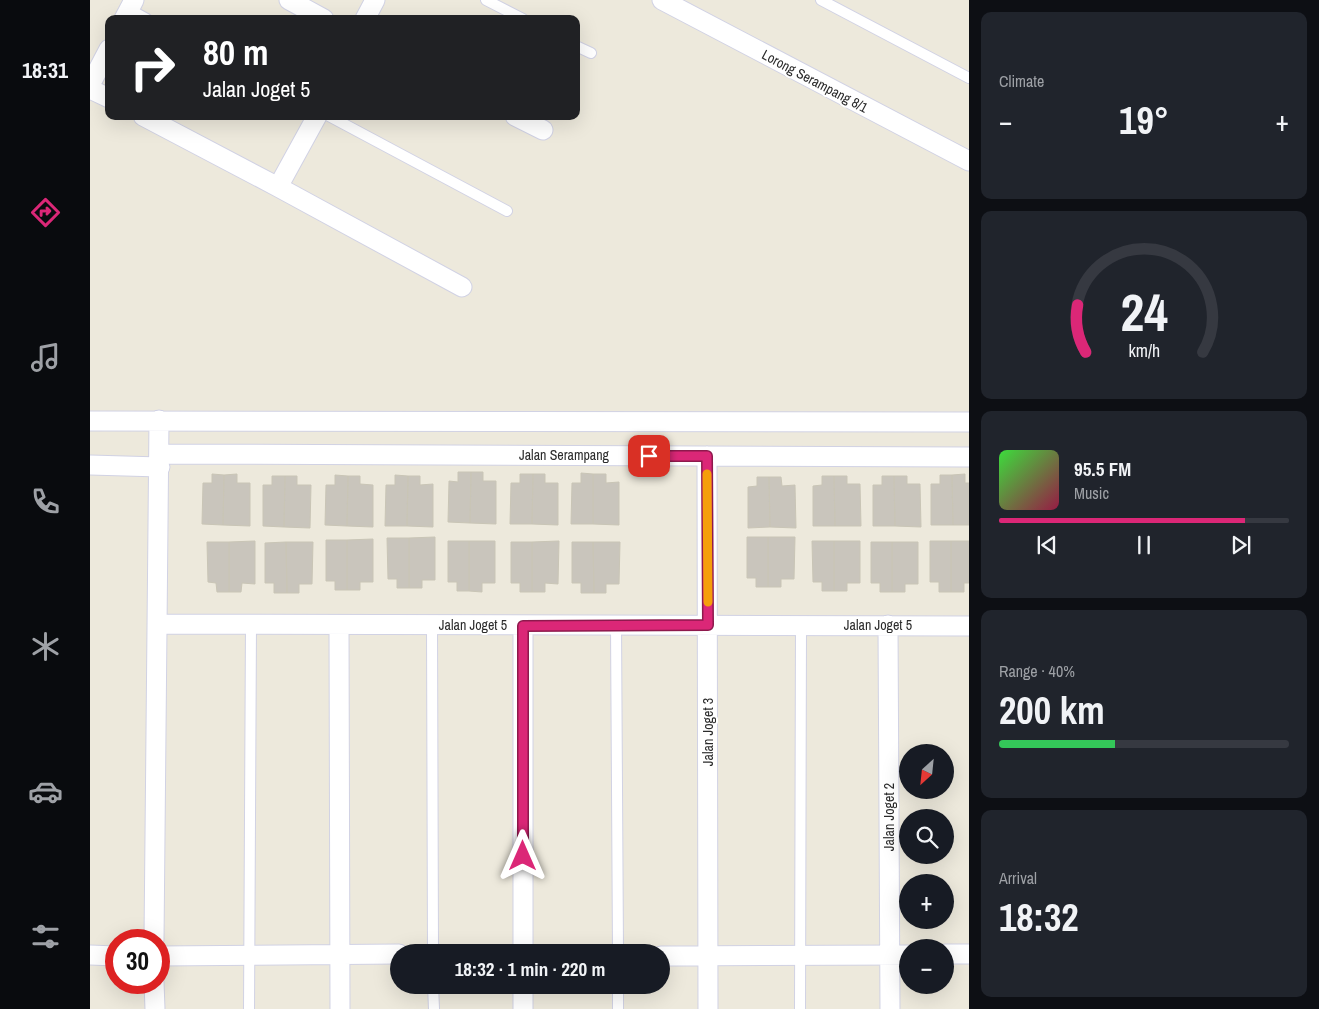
<!DOCTYPE html>
<html lang="en">
<head>
<meta charset="utf-8">
<style>
	body { margin:0; font-family:"Archivo Narrow",sans-serif; background:#20242c; color:#f1f3f6; height:100vh; display:flex; flex-direction:column; font-size:19px; white-space:nowrap }
	* { box-sizing:border-box; margin:0 }
	p { font-size:16px; color:#9ea1a6 }
	.icon { flex:none; width:28px; height:28px; fill:none; stroke:currentColor; stroke-width:2; stroke-linecap:round; stroke-linejoin:round }
	.map { position:relative; flex:1; overflow:hidden }
	.panel { display:flex; flex-direction:column; gap:12px; padding:12px; background:#0d0f14; width:350px }
	.panel>* { flex:none }
	.hud { position:absolute; left:15px; top:15px; width:475px; height:105px; border-radius:10px; box-shadow:0 5px 20px #0002; background:#202124; color:#fff; overflow:hidden }
	.needle { width:32px; rotate:207deg }
	.buttons { position:absolute; left:809px; top:744px; display:grid; gap:10px }
	.buttons a { display:grid; place-items:center; width:55px; height:55px; border-radius:50%; background:#171b24; box-shadow:0 5px 20px #0002; font-size:25px }
	.speed { position:absolute; left:15px; top:929px; display:flex; gap:10px; font-size:25px; font-weight:700; text-align:center }
	.speed>* { display:grid; place-content:center; width:65px; height:65px; border-radius:50%; background:#171b24; box-shadow:0 5px 20px #0002; line-height:1 }
	.speed .limit { border:8px solid #d22; background:#fff; color:#111 }
	.pin { position:absolute; display:grid; place-items:center; width:42px; height:42px; color:#fff; margin:-21px; border-radius:10px; box-shadow:0 2px 8px #0006 }
	.me { position:absolute; width:55px; margin:-28px; rotate:0deg; stroke-linejoin:round; filter:drop-shadow(0 0 4px #0008) }
	.turn { display:flex; align-items:center; gap:18px; height:105px; padding:0 15px; font-size:22px }
	.turn .icon { width:65px; height:65px; stroke-width:2.5 }
	.turn b { display:block; font-size:35px; line-height:42px }
	.big { font-size:38px; font-weight:800; line-height:1.1 }
	.panel .tile { flex:1; display:flex; flex-direction:column; justify-content:center; gap:8px; min-width:0; padding:0 18px; border-radius:10px; background:#20242c }
	.panel .dial { align-items:center; gap:0 }
	.dial svg { height:130px; overflow:visible; fill:none; stroke:#363941; stroke-width:7; stroke-linecap:round; text-anchor:middle }
	.dial text { fill:#f1f3f6; stroke:none }
	.song { display:flex; align-items:center; gap:15px }
	.cover { width:60px; height:60px; border-radius:8px; background:linear-gradient(135deg,hsl(120 70% 55%),hsl(340 70% 35%)) }
	.played { height:5px; border-radius:2px; background:linear-gradient(90deg,#db2777 85%,#363941 85%) }
	.keys { display:flex; justify-content:space-around; direction:ltr }
	.heat { display:flex; justify-content:space-between; align-items:center; font-size:28px; direction:ltr }
	.charge { height:8px; border-radius:4px; background:linear-gradient(90deg,#34c759 40%,#363941 0) }
	.trip { position:absolute; left:300px; top:944px; width:280px; height:50px; border-radius:25px; background:#171b24; box-shadow:0 5px 20px #0002; font-weight:800; line-height:50px; text-align:center }
	main { display:flex; flex:1; min-height:0 }
	.dock { display:flex; flex-direction:column; width:90px; justify-content:space-around; align-items:center; background:#090b0e; color:#9ea1a6 }
	.dock .icon { width:35px; height:35px }
	.dock .on { color:#db2777 }
	.dock b { font-size:22px; color:#f1f3f6 }
	.map>svg:first-child { display:block }
</style>
</head>
<body>
<main>
<nav class="dock">
<b>18:31</b>
<svg class="icon on" aria-label="directions" viewBox="0 0 24 24"><path d="M12 3l9 9-9 9-9-9zM9 14v-3h6M13 9l2 2-2 2"/></svg>
<svg class="icon" aria-label="music" viewBox="0 0 24 24"><path d="M9 18V5l10-2v13"/><circle cx="6" cy="18" r="3"/><circle cx="16" cy="16" r="3"/></svg>
<svg class="icon" aria-label="phone" viewBox="0 0 24 24"><path d="M5 4h4l2 5-3 2q2 4 5 5l2-3 5 2v4C11 20 4 13 5 4z"/></svg>
<svg class="icon" aria-label="climate" viewBox="0 0 24 24"><path d="M12 3v18M4 7l16 10M4 17L20 7"/></svg>
<svg class="icon" aria-label="car" viewBox="0 0 24 24"><path d="M5 17H2v-5l4-1 3-4h7l3 4 3 1v5h-3M9 17h6M6 11h13"/><circle cx="7" cy="17" r="2"/><circle cx="17" cy="17" r="2"/></svg>
<svg class="icon" aria-label="filters" viewBox="0 0 24 24"><path d="M4 7h16M4 17h16"/><circle cx="9" cy="7" r="2"/><circle cx="15" cy="17" r="2"/></svg>
</nav>
<div class="map">
<svg width="879" height="1009" viewBox="0 0 879 1009">
	<rect width="100%" height="100%" fill="#ede9dc"/>
	<!-- building -->
	<path fill="#c9c5bc" stroke="#c9c5b6" d="M368,472H381L380,523L358,522L359,481L368,482Z
		M381,472H393V481H406V524L380,523Z
		M491,473L503,474V524H481L482,483H491Z
		M122,474L134,475L133,525L112,524L113,483H122Z
		M147,474V483H160V526L133,525L134,475Z
		M430,474H443L442,524H420L421,483H430Z
		M443,474H455V483H468V525L442,524Z
		M503,474H516V483L529,482V525L503,524Z
		M875,474V483H879V525H863L862,475Z
		M245,475L258,476L257,526L235,525L236,485H245Z
		M305,475L318,476L317,526H295L296,485H305Z
		M850,475H862L863,525H841V484H850Z
		M182,476H195L194,527L173,526V485H182Z
		M195,476H207V485H221L220,528L194,527Z
		M258,476H270V484L283,485V527L257,526Z
		M318,476H330V485L343,484V527L317,526Z
		M732,476H744L745,526H723V486L732,485Z
		M744,476H757V484H770L771,526H745Z
		M792,476H804L805,526H783V485H792Z
		M804,476H817V484H830L831,527L805,526Z
		M667,477H679L680,527L658,528V487L667,486Z
		M679,477H691L692,486L705,485L706,528L680,527Z
		M345,537V580H332V588H319V538Z
		M657,537H678V587H666V578H657Z
		M678,537H705L704,579H691V587H678Z
		M297,538H319V588H307V579H298Z
		M283,539V582H270V590H257V540Z
		M236,540H257V590H245V581H236Z
		M165,541V584L152,583L151,592H139V542Z
		M358,541H379V591H367V582H358Z
		M379,541H405V583H392V592L379,591Z
		M469,541L468,584L455,583V592H442V542Z
		M722,541H744V591H732V582H723Z
		M744,541H770V583H757V591H744Z
		M840,541H861V592H849V582H840Z
		M861,541H879V583H874V592H861Z
		M117,542H139V592H127L126,583L118,582Z
		M196,542H223L222,584H209V593H197Z
		M196,542L197,593H184V583H175V543Z
		M421,542H442V592H430V583H421Z
		M482,542H503L504,593H491V583H482Z
		M503,542H530L529,584H516V593H504Z
		M781,542H802V592H790V583H781Z
		M802,542H828V584H815V592H802Z"/>
	<g fill="none" stroke-linecap="round" stroke-linejoin="round">
		<defs>
			<path id="lane" d="M396,0L433,19
				M731,0L879,78
				M39,9L57,19
				M486,46L501,53
				M239,116L417,211
				M526,624L528,952
				M342,625L343,952
				M343,985L344,1009
				M159,1009L161,624
				M528,1009V985
				M710,1009L711,625"/>
			<path id="street" d="M199,0L234,19
				M572,0L879,161
				M34,19L44,0
				M275,19L285,0
				M0,85L19,49
				M0,89L19,98
				M53,116L188,187L372,287
				M425,116L453,130
				M188,187L227,116
				M0,421L879,422
				M69,454L879,457
				M617,456L618,1009
				M0,465L70,467
				M67,624L879,626
				M249,625L250,1009
				M798,625L800,1009
				M64,940L69,420
				M433,952V626
				M855,954H879
				M0,955L26,956
				M69,956L309,954
				M571,956L818,955
				M64,982L65,1009
				M433,985V1009"/>
		</defs>
		<!-- lane casing -->
		<use href="#lane" stroke="#d1d2e4" stroke-width="12"/>
		<!-- street casing -->
		<use href="#street" stroke="#d1d2e4" stroke-width="21"/>
		<!-- lane -->
		<use href="#lane" stroke="#fff" stroke-width="10"/>
		<!-- street -->
		<use href="#street" stroke="#fff" stroke-width="19"/>
	</g>
	<g fill="none" stroke-linecap="round" stroke-linejoin="round">
		<defs>
			<path id="route" d="M433,856V626L618,625L617,456H559"/>
		</defs>
		<!-- route casing -->
		<use href="#route" stroke="#8e194d" stroke-width="12"/>
		<!-- route -->
		<use href="#route" stroke="#db2777" stroke-width="9"/>
		<!-- slow -->
		<path stroke="#f59e0b" stroke-width="9" d="M617,474L618,602"/>
	</g>
	<g text-anchor="middle" dominant-baseline="central" stroke-width="4" stroke-linejoin="round" paint-order="stroke">
		<!-- street labels -->
		<g font-size="14" fill="#2b2b2b" stroke="#fff">
			<text transform="translate(725 81) rotate(28)">Lorong Serampang 8/1</text>
			<text x="474" y="455">Jalan Serampang</text>
			<text x="383" y="625">Jalan Joget 5</text>
			<text x="788" y="625">Jalan Joget 5</text>
			<text transform="translate(618 732) rotate(-90)">Jalan Joget 3</text>
			<text transform="translate(799 817) rotate(-90)">Jalan Joget 2</text>
		</g>
	</g>
</svg>
<div class="buttons">
<a><svg class="needle" viewBox="-14 -14 28 28"><path d="M0-13l5 13h-10z" fill="#e53935"/><path d="M0 13l5-13h-10z" fill="#9ea1a6"/></svg></a>
<a><svg class="icon" aria-label="search" viewBox="0 0 24 24"><circle cx="10" cy="10" r="6"/><path d="M15 15l6 6"/></svg></a>
<a>+</a>
<a>−</a>
</div>
<div class="speed"><div class="limit">30</div></div>
<div class="pin" style="left:559px;top:456px;background:#d93025"><svg class="icon" aria-label="arrive" viewBox="0 0 24 24"><path d="M6 21V4h12l-3 4 3 4H6"/></svg></div>
<svg class="me" style="left:433px;top:856px" viewBox="-20 -20 40 40"><path d="M0-17L14 15 0 8-14 15z" fill="#db2777" stroke="#fff" stroke-width="4"/></svg>
<div class="trip">18:32 · 1 min · 220 m</div>
<div class="hud">
<div class="turn"><svg class="icon" aria-label="right" viewBox="0 0 24 24"><path d="M7 20v-9h11M14 6l5 5-5 5"/></svg><div><b>80 m</b>Jalan Joget 5</div></div>
</div>
</div>
<section class="panel">
<div class="tile"><p>Climate</p>
<div class="heat"><a>−</a><b class="big">19°</b><a>+</a></div>
</div>
<div class="tile dial"><svg viewBox="0 0 100 80">
<path d="M14 69A42 42 0 1 1 86 69"/>
<path d="M14 69A42 42 0 0 1 9 40" stroke="#db2777"/>
<text x="50" y="56" font-size="32" font-weight="700">24</text>
<text x="50" y="72" font-size="11">km/h</text>
</svg></div>
<div class="tile">
<div class="song"><i class="cover"></i><div><b>95.5 FM</b><p>Music</p></div></div>
<div class="played"></div>
<div class="keys"><svg class="icon" aria-label="previous" viewBox="0 0 24 24"><path d="M18 5L8 12l10 7zM5 5v14"/></svg><svg class="icon" aria-label="pause" viewBox="0 0 24 24"><path d="M8 5v14M16 5v14"/></svg><svg class="icon" aria-label="next" viewBox="0 0 24 24"><path d="M6 5l10 7-10 7zM19 5v14"/></svg></div>
</div>
<div class="tile"><p>Range · 40%</p><b class="big">200 km</b><div class="charge"></div></div>
<div class="tile"><p>Arrival</p><b class="big">18:32</b></div>
</section>
</main>
</body>
</html>
